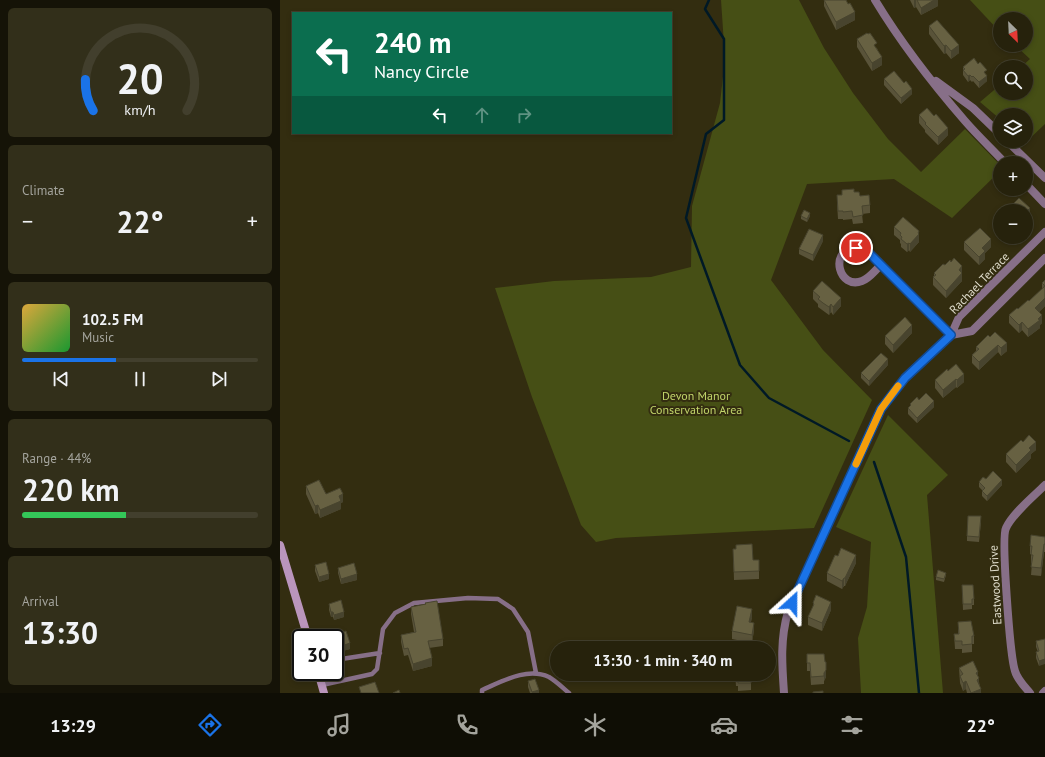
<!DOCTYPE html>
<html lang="en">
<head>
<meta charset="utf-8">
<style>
	body { margin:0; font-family:"PT Sans",sans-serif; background:#322f1a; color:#f1f3f6; height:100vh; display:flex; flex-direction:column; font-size:15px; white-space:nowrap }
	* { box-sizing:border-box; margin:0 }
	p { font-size:13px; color:#a4a49d }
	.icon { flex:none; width:22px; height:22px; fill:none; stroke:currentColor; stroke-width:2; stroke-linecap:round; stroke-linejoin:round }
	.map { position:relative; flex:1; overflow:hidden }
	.drawer { display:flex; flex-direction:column; gap:8px; padding:8px; background:#151307; width:280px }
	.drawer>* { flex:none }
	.banner { position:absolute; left:12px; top:12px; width:380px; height:122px; border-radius:0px; box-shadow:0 2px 6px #0003,0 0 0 1px #423f2d; background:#0b6e4f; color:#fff; overflow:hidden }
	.needle { width:26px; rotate:156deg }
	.tools { position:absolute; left:713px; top:12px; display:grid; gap:8px }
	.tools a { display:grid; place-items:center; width:40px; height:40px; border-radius:50%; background:#26220c; box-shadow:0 2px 6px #0003,0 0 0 1px #423f2d; font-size:20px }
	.speed { position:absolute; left:12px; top:629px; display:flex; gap:8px; font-size:20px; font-weight:700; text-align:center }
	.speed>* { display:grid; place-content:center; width:52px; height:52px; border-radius:50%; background:#26220c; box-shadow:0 2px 6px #0003,0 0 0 1px #423f2d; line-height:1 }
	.speed .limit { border:2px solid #111; border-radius:6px; background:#fff; color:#111 }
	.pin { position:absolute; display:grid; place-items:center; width:34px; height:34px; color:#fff; margin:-17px; border:2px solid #fff; border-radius:50%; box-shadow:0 1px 4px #0007 }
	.me { position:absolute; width:44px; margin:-22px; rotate:24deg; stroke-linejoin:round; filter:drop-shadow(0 0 3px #0008) }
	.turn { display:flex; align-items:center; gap:14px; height:84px; padding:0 16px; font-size:18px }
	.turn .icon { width:52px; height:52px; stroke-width:2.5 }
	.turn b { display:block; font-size:28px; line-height:34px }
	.lanes { display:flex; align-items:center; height:38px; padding:0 16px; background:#0003; justify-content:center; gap:20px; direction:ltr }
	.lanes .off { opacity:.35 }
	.big { font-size:30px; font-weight:800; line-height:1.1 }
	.drawer .card { flex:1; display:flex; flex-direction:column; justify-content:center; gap:6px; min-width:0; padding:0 14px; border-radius:6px; background:#322f1a }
	.drawer .dial { align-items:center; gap:0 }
	.dial svg { height:104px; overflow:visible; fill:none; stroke:#423f2d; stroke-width:7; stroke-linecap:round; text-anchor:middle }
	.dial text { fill:#f1f3f6; stroke:none }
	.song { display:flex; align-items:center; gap:12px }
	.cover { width:48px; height:48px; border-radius:6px; background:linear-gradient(135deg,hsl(40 70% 55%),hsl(130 70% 35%)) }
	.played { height:4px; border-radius:2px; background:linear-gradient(90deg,#1a73e8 40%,#423f2d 40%) }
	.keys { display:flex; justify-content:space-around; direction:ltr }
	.heat { display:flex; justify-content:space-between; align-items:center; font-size:22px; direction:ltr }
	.charge { height:6px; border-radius:3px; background:linear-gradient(90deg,#34c759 44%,#423f2d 0) }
	.trip { position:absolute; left:270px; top:641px; width:226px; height:40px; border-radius:20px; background:#26220c; box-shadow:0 2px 6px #0003,0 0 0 1px #423f2d; font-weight:800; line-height:40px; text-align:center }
	.tab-bar { display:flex; height:64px; justify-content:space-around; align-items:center; background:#0f0e05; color:#a4a49d }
	.tab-bar .icon { width:28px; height:28px }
	.tab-bar .current { color:#1a73e8 }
	.tab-bar b { font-size:18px; color:#f1f3f6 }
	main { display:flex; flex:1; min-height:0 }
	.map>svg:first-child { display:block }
</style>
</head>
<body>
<main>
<section class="drawer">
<div class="card dial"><svg viewBox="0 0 100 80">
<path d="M14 69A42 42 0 1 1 86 69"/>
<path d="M14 69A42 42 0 0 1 8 45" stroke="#1a73e8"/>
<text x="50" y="56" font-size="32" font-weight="700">20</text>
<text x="50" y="72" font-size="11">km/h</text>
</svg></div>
<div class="card"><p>Climate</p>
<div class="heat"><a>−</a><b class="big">22°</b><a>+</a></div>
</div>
<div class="card">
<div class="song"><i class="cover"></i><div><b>102.5 FM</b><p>Music</p></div></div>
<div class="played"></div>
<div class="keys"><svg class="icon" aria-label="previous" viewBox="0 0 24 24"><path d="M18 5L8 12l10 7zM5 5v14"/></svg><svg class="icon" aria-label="pause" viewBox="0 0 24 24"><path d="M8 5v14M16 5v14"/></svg><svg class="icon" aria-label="next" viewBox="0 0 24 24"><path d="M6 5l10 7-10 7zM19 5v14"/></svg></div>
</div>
<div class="card"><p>Range · 44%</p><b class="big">220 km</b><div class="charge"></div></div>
<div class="card"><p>Arrival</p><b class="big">13:30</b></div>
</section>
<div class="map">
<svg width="765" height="693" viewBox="0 0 765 693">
	<rect width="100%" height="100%" fill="#332d10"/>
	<!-- green -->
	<path fill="#464f15" d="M441,0H519L544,48L573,93L608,139L641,172L685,129L720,165V171L672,218L614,179L527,184L491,280L543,350L592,400L534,528L336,538L316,542L301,525L252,397L215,288L274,281L371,277L411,267L412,206L440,103L445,59Z
		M690,0H765V124L744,144L742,141H746V115H720V119L700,102L720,85V93H746V67H741L750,59L735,45H746V19H720V32Z
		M608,415L668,475L647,495L663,693H581L578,638L587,607L591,542L556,527Z"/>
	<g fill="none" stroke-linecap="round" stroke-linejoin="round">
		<!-- stream -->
		<path stroke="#001926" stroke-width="2.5" d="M429,0L425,9L444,39V120L426,134L406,218L460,365L489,398L569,441
			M594,462L626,557L639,693"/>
		<!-- lane -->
		<path stroke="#876f88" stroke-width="4.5" d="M55,660L100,653
			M42,685L92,674L97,669L103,629L115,613L134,603L188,598L218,599L233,609L248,632L256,673
			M202,693V690C223,681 247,667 269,677C276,681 283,688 289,693"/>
		<!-- street -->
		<path stroke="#876f88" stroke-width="8" d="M595,0C621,43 652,83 685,121C698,136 712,149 725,163
			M656,81L693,108L720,134
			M727,141L765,178
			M746,184L765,204
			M601,265C595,270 590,278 582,281C559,290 549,251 574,248C578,247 583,248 586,251C596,257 604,268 612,276C632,296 652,315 671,335
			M671,335L692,331L765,258
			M504,693C502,665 500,639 508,612L601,409L625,378L671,335L679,317L765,232
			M750,693C744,686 737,679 735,671C730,656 721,537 726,528C733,513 753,497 765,485
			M763,693L765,691"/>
		<!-- secondary -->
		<path stroke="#ba95bc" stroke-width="8" d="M0,545L28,638
			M38,672L44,693"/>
	</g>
	<!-- wall -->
	<path fill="#595339" d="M544,0H566L575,20L556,30L544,6Z
		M630,0H658V6L641,15L636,7L634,8Z
		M649,26L679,53L671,59L666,53L664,54L649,34Z
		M577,39L597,48L602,65L592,71L577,47Z
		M683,67L707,75V81L699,88L693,81L692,82L690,80L688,82L683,75Z
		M604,79L632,94L621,104L604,85Z
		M639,115L654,116L668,135L658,145L645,132V130L639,123Z
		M562,190L574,192L580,196L590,205V213L582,214L583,223L573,224L572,219L563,220V219H558L557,203V195H562Z
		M521,216H530L527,222L521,219Z
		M614,227L639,231V242L630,252L629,250L627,252L621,247V244L620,243V240L614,235Z
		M543,241L533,261L519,254V249Z
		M684,242L711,247L705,253V259L699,265L684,250Z
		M665,265L682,274V281L666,298L653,285V277L654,276V273Z
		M765,280V306L759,312L762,323L760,325V328L748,337L742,330L739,333L729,323V315L738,309L749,301L762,289V283Z
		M533,291L561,306L553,315L551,312L549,315L538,307V304L533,299Z
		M632,333L613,353L605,344V336Z
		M708,335L727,351L721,356L718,352L699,370L692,363V355L696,351V347Z
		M608,365L589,386L581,378V373Z
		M668,371L684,382L677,388L676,387L663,398L655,388V380Z
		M639,400L654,407L637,423L628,414V408L630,407V404Z
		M743,442L756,450L751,454V458L736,473L726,462V454Z
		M706,479L722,485L707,501L702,496V490L699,487V482Z
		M26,486L63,502L61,503V509L40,518L38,513L35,514L26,494Z
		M701,522L699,542L687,541V536Z
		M765,537V552H764L761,576L751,575L752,563H751V554H750V546Z
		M453,549L473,560H479V579L454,580Z
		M558,556L576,563L565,586H564L562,589L547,581V573Z
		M35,565L49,579L39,582L35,571Z
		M58,568L77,580L61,584L58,573Z
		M666,575L664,582L656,580V577Z
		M682,585L694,599V605H692V609L683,610Z
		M533,603L551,610L542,631L528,625V617L533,607Z
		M49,604L64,617L54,620L53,617H51L49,610Z
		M131,607L163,639V646L149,648L152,666L133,671L128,655L124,656L121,642V635L134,632L131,614Z
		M472,617L471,622L474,630L472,643L452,639V631Z
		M678,622L694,636V644H692V652L682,653V649H675L674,634H678Z
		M56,634L70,649L59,652L56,640Z
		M765,639L759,666L756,658V652H758L756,647V641Z
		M527,654L545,662L546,677L544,681V684L531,685L530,671H527Z
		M679,668L698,676L701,693H687L686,689L683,691L680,683Z
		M455,674H476H474V680H471V690L458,691V686H456Z
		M248,681L259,693H250L248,687Z"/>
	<!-- shaded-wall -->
	<path fill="#48442e" d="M634,0H636V7L634,8Z
		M654,0H658V6L641,15V8Z
		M575,12V20L556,30V22Z
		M666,45V53L664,54V46Z
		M679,45V53L671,59V51Z
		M602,57V65L592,71V63Z
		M690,75V80L688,82V76Z
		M707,76V81L699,88V82Z
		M632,89V94L621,104V98Z
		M668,128V135L658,145V137Z
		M750,208V213L746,217V212Z
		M530,213V216L527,222V219Z
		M639,231V242L630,252V244Z
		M543,235V241L533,261V255Z
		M711,239V247L705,253V259L699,265V257L702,248Z
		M629,243V250L627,252V244Z
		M682,266V281L666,298V291L679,270Z
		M561,298V306L553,315V307Z
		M765,298V306L755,316V308Z
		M551,304V312L549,315V307Z
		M762,315V323L760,325V328L748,337V329Z
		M742,322V330L739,333V325Z
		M632,325V333L613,353V345Z
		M727,343V351L721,356V348Z
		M718,345V352L699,370V362Z
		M608,359V365L589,386V381Z
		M684,374V382L677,388V380Z
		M676,379V387L663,398V390Z
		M654,401V407L637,423V418Z
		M756,442V450L751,454V458L736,473V465L749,448Z
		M722,480V485L707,501V496Z
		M63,494V502L61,503V509L40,518V510L59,496Z
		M38,505V513L35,514V506Z
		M764,544V552L761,576V568Z
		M576,555V563L565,586V578Z
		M49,574V579L39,582V577Z
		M77,574V580L61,584V579Z
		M564,578V586L562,589V581Z
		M551,602V610L542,631V623Z
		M472,609V617L469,630V622Z
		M51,612H53V617H51Z
		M64,612V617L54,620V615Z
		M474,623V630L472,643V635Z
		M70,643V649L59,652V647Z
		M152,658V666L133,671V664Z
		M765,659V664L759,666V661Z
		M546,670V677L544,681V673Z
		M698,672V679L699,678V686L697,688L696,673Z
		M686,681V689L683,691V683Z
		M701,689V693H692Z
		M259,690V693H252V692Z"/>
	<!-- building -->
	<path fill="#676142" stroke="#48442e" d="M544,0H566L568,4L570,3L575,12L556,22Z
		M637,0H654L641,8Z
		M657,20L679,45L671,51L666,45L664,46L649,26Z
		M587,33L588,34L590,33L597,43L594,45L602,57L592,63L577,39Z
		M694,58L698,64L700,62L707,70L704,72L707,76L699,82L693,76L692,77L690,75L688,76L683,70L685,69L683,67Z
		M614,71L624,83L626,81L632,89L621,98L604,79Z
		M647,108L654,116L656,114L668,128L658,137L645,124L646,123L639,115Z
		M574,189V192H579L580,196L589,195L590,205L582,206L583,215L573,217L572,211L563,212V211H558L557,195H562V190Z
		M739,198L750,208L746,212V211H726Z
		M524,210L530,213L527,219L521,216Z
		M623,217L639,231L638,233L639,234L630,244L629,243L627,244L621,239L622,237L620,235L621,233L614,227Z
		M700,228L711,239L702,248L705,251L699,257L684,242Z
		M529,229L543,235L533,255L519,249Z
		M674,258L682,266L679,270L682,273L666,291L653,277L656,275L654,273L663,264L665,265L670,260L671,262Z
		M765,280V298L755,308L762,315L758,319L760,320L748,329L742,322L739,325L729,315L737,308L738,309L748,300L749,301L765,286L762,283Z
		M542,281L561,298L553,307L551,304L549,307L543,303L538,299L540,297L533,291Z
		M625,317L632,325L613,345L605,336Z
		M715,332L727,343L721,348L718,345L699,362L692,355L699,349L696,347L708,335L710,337Z
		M601,353L608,359L589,381L581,373Z
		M676,364L684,374L677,380L676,379L663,390L655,380L667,369L668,371Z
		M646,393L654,401L637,418L628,408L631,405L630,404L637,397L639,400Z
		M749,435L756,442L749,448L751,450L736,465L726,454L741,440L743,442Z
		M713,471L722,480L707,496L702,491L705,488L699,482L703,477L706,479Z
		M39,480L46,494L60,488L63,494L59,496L61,501L40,510L38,505L35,506L26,486Z
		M688,516H701L699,537L687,536Z
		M751,535L765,537V544H764L761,568L751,567L753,555H751L752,546H750Z
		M472,544L473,560H479V571L454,572L453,549H456V545Z
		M561,548L576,555L565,578H564L562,581L547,573L555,555L558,556Z
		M46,562L49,574L39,577L35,565Z
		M74,563L77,574L61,579L58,568Z
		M658,570L666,573L664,579L656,577Z
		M682,585H693L694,599H692V604H683Z
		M536,595L551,602L542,623L528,617L534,604L533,603Z
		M61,600L64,612L54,615L53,612H51L49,604Z
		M157,601L163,639L148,641L152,658L133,664L128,648L124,649L121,635L136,632L131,607L146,604L145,603Z
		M457,606L472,609L469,622L474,623L472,635L452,631Z
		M691,621L694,636H692V644L682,645V641H675L674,634H679L678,622Z
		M66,631L70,643L59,647L56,634Z
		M765,639V659L759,661L756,652L759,651L756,641Z
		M527,654H544L545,662H546V670L544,673V676L531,677L530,663H527Z
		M693,661L698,672L696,673L699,678L697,680L701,689L691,693L686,681L683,683L680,676L683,674L679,668Z
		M456,674H471V683H458V678H456Z
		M255,679L259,690L252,692L248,681Z
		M95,682L99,693H81L79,687Z
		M119,690L120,693H113Z
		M543,691V693H533V692Z"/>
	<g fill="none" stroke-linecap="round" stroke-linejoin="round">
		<defs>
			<path id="route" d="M512,603L601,409L625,378L671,335L588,252L582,249L576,248"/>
		</defs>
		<!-- route casing -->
		<use href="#route" stroke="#114b97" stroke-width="10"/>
		<!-- route -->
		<use href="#route" stroke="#1a73e8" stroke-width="7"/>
		<!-- slow -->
		<path stroke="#f59e0b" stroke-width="7" d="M576,464L601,409L618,386"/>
	</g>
	<g text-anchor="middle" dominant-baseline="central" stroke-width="4" stroke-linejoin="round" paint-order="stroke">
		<!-- street labels -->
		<g font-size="12" fill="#dfdccb" stroke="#332d10">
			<text transform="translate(699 283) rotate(-46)">Rachael Terrace</text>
			<text transform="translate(715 585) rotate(-93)">Eastwood Drive</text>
		</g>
		<!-- park labels -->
		<g font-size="12" fill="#c1d46a" stroke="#332d10">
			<text x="416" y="395">Devon Manor<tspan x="416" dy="14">Conservation Area</tspan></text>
		</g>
	</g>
</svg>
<div class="tools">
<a><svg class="needle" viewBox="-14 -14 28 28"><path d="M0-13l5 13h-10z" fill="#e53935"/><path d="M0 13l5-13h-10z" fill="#a4a49d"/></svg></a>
<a><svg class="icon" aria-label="search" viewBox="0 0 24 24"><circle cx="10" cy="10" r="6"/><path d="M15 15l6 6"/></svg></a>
<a><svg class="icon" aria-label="layers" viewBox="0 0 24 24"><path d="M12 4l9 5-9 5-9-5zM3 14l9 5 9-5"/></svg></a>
<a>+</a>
<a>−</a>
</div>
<div class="speed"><div class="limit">30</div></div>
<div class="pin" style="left:576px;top:248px;background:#d93025"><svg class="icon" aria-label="arrive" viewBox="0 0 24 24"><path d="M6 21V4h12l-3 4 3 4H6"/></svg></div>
<svg class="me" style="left:512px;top:603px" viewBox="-20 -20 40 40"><path d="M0-17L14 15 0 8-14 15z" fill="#1a73e8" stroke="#fff" stroke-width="4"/></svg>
<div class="trip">13:30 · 1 min · 340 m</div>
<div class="banner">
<div class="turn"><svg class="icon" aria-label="left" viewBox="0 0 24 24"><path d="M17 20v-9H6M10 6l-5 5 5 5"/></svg><div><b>240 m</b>Nancy Circle</div></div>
<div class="lanes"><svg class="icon" aria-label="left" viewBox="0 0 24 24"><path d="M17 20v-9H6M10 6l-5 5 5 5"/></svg><svg class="icon off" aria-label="ahead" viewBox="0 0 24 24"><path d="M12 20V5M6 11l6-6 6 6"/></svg><svg class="icon off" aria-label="right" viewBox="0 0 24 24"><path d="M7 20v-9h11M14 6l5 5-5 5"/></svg></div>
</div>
</div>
</main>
<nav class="tab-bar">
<b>13:29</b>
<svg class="icon current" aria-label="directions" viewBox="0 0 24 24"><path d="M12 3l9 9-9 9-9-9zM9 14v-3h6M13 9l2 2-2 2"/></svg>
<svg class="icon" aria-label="music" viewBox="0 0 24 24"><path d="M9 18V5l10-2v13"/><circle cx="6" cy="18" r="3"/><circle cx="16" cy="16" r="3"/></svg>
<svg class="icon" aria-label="phone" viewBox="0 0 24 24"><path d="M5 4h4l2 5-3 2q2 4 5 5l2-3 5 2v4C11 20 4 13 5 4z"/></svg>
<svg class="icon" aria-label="climate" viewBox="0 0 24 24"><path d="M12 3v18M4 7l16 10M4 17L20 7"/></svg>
<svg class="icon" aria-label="car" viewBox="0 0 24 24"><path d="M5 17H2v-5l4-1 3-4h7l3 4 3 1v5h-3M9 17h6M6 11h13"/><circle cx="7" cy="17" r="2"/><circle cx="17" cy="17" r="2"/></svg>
<svg class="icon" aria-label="filters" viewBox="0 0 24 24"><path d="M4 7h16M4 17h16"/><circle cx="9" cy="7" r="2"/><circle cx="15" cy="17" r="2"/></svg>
<b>22°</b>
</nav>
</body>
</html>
